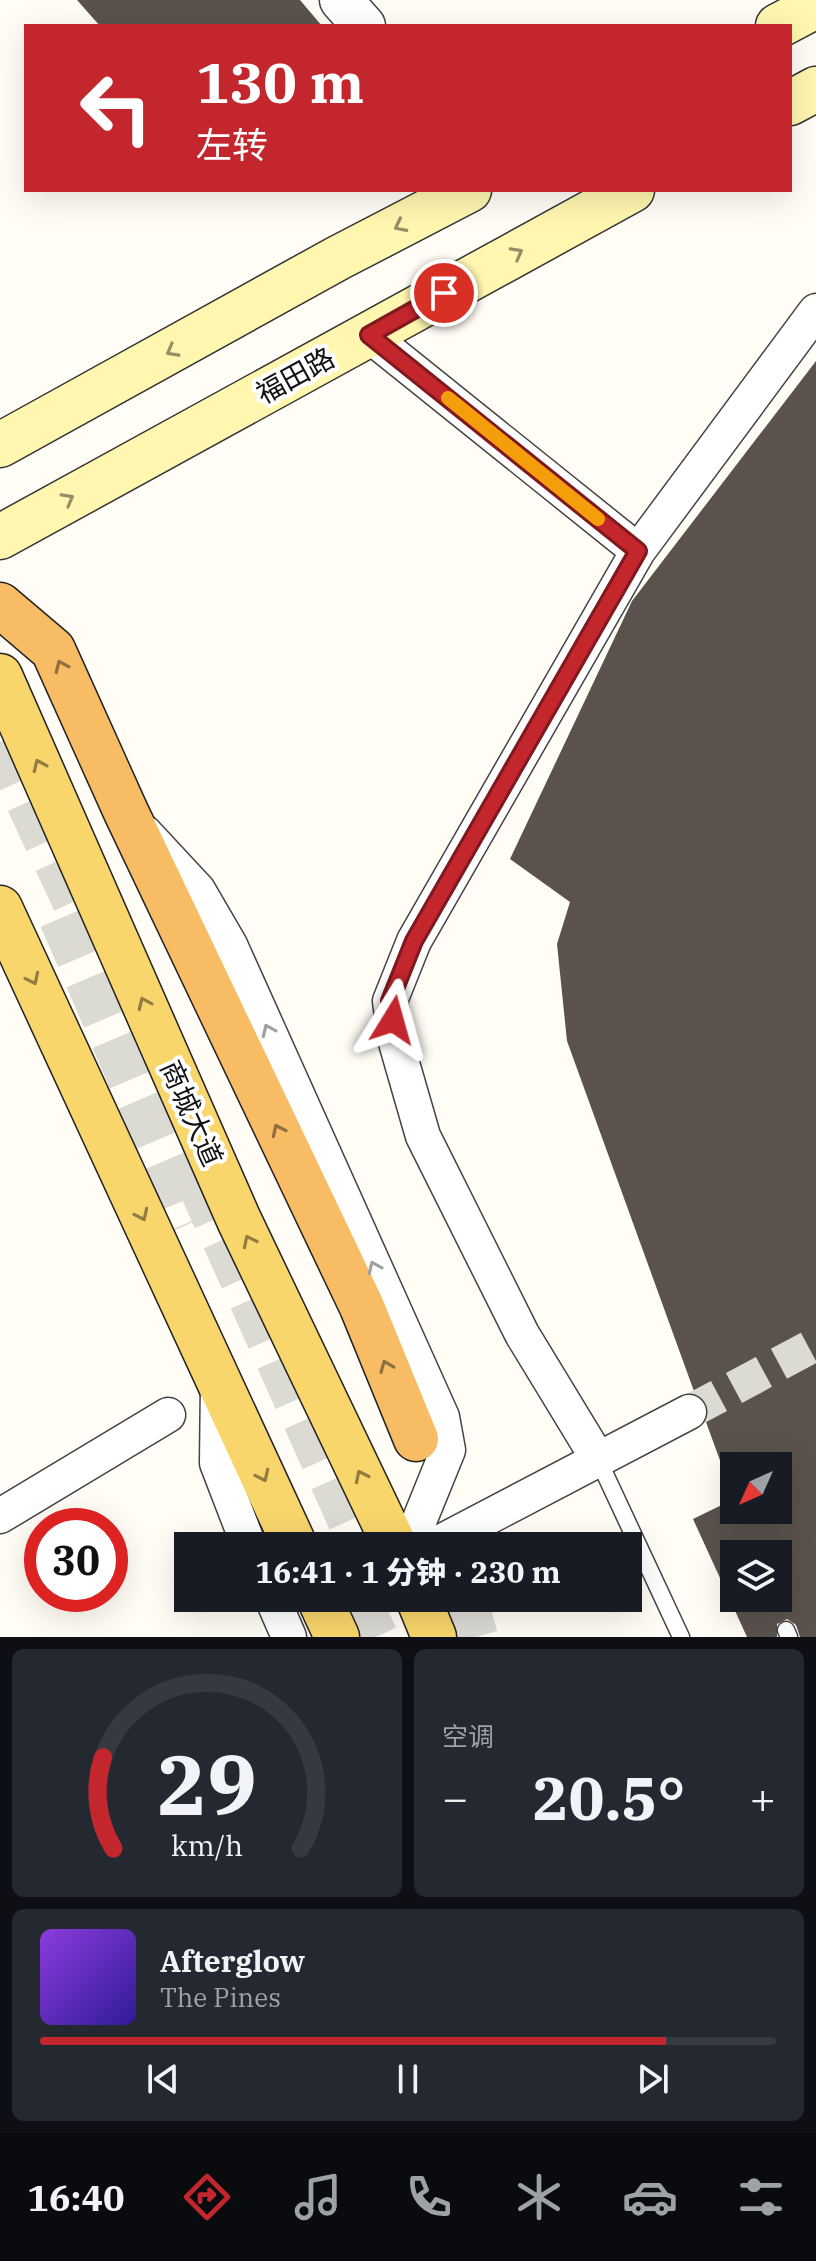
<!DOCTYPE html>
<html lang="zh">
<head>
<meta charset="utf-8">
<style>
	body { margin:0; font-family:"IBM Plex Serif","Noto Sans SC",serif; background:#242831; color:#f1f3f6; height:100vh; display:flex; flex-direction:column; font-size:30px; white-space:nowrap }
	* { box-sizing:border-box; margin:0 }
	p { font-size:26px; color:#9ea1a6 }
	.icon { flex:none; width:44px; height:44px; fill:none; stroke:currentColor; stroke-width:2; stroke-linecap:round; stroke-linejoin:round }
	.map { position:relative; height:1637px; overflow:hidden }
	.sheet { display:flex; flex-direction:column; gap:12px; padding:12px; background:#0d0f14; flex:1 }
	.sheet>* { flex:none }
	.top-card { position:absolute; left:24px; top:24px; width:768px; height:168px; border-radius:0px; box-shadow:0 8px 32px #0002; background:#c4262e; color:#fff; overflow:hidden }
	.needle { width:52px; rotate:225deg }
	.controls { position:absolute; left:720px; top:1452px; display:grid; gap:16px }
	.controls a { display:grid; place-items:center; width:72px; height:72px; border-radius:0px; background:#171b24; box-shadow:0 8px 32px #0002; font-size:40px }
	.speed { position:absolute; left:24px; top:1508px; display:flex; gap:16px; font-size:40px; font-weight:700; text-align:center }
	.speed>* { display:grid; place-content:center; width:104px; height:104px; border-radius:50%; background:#171b24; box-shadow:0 8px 32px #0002; line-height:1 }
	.speed .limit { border:12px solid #d22; background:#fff; color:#111 }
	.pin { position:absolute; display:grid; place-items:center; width:68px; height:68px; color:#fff; margin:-34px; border:4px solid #fff; border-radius:50%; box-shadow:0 2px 8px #0007 }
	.me { position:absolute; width:88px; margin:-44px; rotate:8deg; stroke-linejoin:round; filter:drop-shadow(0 0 6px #0008) }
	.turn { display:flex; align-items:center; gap:28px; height:168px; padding:0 40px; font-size:36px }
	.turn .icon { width:104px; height:104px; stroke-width:2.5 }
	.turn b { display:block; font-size:56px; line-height:68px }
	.big { font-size:60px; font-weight:800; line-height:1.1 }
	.sheet .tile { flex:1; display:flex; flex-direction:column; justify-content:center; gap:12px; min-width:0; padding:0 28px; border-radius:12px; background:#242831 }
	.sheet .dial { align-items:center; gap:0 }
	.dial svg { height:208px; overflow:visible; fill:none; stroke:#363941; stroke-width:7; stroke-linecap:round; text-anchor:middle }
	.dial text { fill:#f1f3f6; stroke:none }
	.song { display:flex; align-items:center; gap:24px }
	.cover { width:96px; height:96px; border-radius:12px; background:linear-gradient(135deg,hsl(270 70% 55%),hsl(250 70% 35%)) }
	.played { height:8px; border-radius:4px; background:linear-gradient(90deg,#c4262e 85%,#363941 85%) }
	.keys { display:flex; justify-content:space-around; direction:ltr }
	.heat { display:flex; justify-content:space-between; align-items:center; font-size:44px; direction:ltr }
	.sheet .tiles { flex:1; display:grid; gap:12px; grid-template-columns:1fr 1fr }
	.tile:last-child { grid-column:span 2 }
	.trip { position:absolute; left:174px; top:1532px; width:468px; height:80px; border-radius:0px; background:#171b24; box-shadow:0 8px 32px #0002; font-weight:800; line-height:80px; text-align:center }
	.tabs { display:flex; height:128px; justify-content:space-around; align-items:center; background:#090b0e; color:#9ea1a6 }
	.tabs .icon { width:56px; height:56px }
	.tabs .current { color:#c4262e }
	.tabs b { font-size:36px; color:#f1f3f6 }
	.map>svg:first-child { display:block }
</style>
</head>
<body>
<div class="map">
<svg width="816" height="1637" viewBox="0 0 816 1637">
	<rect width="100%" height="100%" fill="#fffdf5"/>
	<!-- building -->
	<path fill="#5a524d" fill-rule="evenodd" d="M77,0H300L322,26H100Z
		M816,361V1637H800L796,1625L787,1619L777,1624V1637H747L693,1519L734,1499V1510H778V1466H722L706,1422L707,1403L695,1394L567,1041L557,944L570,902L510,859L632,601ZM734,1554H778V1598H734Z"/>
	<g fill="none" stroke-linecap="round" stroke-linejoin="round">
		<!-- minor-tunnel -->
		<path stroke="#dbdad3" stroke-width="34" stroke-dasharray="34 17" stroke-linecap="butt" d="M689,1412L816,1344"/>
		<!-- trunk-tunnel -->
		<path stroke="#dbdad3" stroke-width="44" stroke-dasharray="44 22" stroke-linecap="butt" d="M0,742L94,944
			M61,918L191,1223
			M197,1179L361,1546
			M358,1598L376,1637
			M465,1598L476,1637"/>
		<defs>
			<path id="service" d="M598,1459L681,1637
				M786,1630L789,1637"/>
			<path id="minor" d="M369,335L638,551
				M145,833L198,890L230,945L442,1417L448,1450L409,1546
				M218,1383L217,1463L249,1546
				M598,1459L522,1334L423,1136L395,1039L390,1001L414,941L638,551L816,311
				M0,1516L168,1415
				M433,1546L689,1412
				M272,1598L289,1637"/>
			<path id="tertiary" d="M341,0L364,26"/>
			<path id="secondary" d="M778,26L816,6
				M790,103L816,89
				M0,445L338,258L469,190
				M0,537L632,190"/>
			<path id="primary" d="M0,676L239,1220L395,1546
				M0,908L295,1546
				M319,1598L337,1637
				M418,1598L434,1637"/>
			<path id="trunk" d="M0,605L53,650L126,812L362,1307L416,1439"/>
		</defs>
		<!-- service casing -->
		<use href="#service" stroke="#444" stroke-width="19"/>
		<!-- minor casing -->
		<use href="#minor" stroke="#444" stroke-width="37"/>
		<!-- tertiary casing -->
		<use href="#tertiary" stroke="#444" stroke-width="45"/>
		<!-- secondary casing -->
		<use href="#secondary" stroke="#333" stroke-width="47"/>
		<!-- primary casing -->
		<use href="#primary" stroke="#222" stroke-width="47"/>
		<!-- trunk casing -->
		<use href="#trunk" stroke="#222" stroke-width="47"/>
		<!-- service -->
		<use href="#service" stroke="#fff" stroke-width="16"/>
		<!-- minor -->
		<use href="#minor" stroke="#fff" stroke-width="34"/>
		<!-- tertiary -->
		<use href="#tertiary" stroke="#fff" stroke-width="42"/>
		<!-- secondary -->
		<use href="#secondary" stroke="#fff6b0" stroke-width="44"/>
		<!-- primary -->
		<use href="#primary" stroke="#f9d66b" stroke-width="44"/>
		<!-- trunk -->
		<use href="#trunk" stroke="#f7bc64" stroke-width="44"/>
	</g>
	<!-- one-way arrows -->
	<defs><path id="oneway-chevron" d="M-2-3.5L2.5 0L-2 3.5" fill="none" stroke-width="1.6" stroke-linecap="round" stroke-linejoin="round" transform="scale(2)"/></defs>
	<g stroke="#948f68">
		<use href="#oneway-chevron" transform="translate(400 226) rotate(153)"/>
		<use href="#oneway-chevron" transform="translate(517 253) rotate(-29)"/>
		<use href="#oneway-chevron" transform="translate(172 351) rotate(151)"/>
		<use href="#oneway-chevron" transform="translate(68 499) rotate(-29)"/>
	</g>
	<g stroke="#906f3f">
		<use href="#oneway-chevron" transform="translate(61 666) rotate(-114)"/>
		<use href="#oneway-chevron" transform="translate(278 1130) rotate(-115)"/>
		<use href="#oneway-chevron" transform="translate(386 1366) rotate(-112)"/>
	</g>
	<g stroke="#917d42">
		<use href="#oneway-chevron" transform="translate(39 765) rotate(-114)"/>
		<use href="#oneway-chevron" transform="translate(33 979) rotate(65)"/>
		<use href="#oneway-chevron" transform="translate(144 1003) rotate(-114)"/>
		<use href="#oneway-chevron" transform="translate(142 1215) rotate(65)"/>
		<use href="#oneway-chevron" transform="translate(249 1241) rotate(-116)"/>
		<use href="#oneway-chevron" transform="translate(263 1476) rotate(65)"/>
		<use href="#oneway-chevron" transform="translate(361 1476) rotate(-116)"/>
	</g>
	<g stroke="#a0a0a0">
		<use href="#oneway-chevron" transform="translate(268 1030) rotate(-114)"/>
		<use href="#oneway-chevron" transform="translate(374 1267) rotate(-114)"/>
	</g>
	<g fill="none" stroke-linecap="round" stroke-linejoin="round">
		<defs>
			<path id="route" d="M393,1020L390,1001L414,941L638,551L369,335L444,293"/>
		</defs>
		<!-- route casing -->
		<use href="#route" stroke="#7f191e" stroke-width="20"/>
		<!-- route -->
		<use href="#route" stroke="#c4262e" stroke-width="14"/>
		<!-- slow -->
		<path stroke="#f59e0b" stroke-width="14" d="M448,398L598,519"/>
	</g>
	<g text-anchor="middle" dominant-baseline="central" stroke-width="8" stroke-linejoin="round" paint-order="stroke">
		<!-- street labels -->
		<g font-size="28" fill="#111" stroke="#fff">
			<text transform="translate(295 375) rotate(-29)">福田路</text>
			<text transform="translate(192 1113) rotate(66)">商城大道</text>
		</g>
	</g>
</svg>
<div class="controls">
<a><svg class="needle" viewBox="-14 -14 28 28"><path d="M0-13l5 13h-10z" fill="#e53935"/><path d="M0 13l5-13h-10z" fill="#9ea1a6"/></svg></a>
<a><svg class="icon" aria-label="layers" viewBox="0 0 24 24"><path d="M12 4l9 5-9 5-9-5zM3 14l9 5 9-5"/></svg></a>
</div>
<div class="speed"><div class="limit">30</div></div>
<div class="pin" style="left:444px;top:293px;background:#d93025"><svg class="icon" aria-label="arrive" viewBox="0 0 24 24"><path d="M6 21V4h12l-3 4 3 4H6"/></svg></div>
<svg class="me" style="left:393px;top:1020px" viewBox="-20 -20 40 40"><path d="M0-17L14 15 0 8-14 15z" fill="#c4262e" stroke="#fff" stroke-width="4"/></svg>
<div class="trip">16:41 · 1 分钟 · 230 m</div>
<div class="top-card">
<div class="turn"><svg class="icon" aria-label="left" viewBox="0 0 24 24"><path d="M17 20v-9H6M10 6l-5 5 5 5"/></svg><div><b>130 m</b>左转</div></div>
</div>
</div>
<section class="sheet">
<div class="tiles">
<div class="tile dial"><svg viewBox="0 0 100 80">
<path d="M14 69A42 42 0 1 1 86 69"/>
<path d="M14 69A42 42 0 0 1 10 34" stroke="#c4262e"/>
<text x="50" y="56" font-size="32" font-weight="700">29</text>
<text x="50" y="72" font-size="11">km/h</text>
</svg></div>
<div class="tile"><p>空调</p>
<div class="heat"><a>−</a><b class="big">20.5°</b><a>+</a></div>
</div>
<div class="tile">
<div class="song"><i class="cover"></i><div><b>Afterglow</b><p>The Pines</p></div></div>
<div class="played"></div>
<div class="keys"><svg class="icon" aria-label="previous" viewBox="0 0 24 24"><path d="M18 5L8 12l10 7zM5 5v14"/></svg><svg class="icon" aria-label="pause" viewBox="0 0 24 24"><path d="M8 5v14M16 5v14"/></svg><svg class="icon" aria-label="next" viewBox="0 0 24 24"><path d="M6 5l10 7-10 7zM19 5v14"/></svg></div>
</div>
</div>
</section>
<nav class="tabs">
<b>16:40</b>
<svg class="icon current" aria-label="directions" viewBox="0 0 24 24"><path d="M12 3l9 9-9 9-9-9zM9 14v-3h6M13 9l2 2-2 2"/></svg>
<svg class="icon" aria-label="music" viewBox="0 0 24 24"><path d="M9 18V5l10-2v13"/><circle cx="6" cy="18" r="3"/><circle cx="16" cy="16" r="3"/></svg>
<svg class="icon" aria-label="phone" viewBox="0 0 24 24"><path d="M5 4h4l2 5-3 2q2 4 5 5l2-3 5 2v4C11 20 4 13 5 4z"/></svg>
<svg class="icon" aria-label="climate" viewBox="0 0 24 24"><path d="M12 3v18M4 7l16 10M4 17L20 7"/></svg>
<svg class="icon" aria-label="car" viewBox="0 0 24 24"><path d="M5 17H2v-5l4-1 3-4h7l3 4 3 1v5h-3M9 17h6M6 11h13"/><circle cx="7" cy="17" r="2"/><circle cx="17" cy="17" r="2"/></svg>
<svg class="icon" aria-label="filters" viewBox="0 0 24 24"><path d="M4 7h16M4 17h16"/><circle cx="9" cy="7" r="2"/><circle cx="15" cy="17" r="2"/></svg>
</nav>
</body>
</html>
